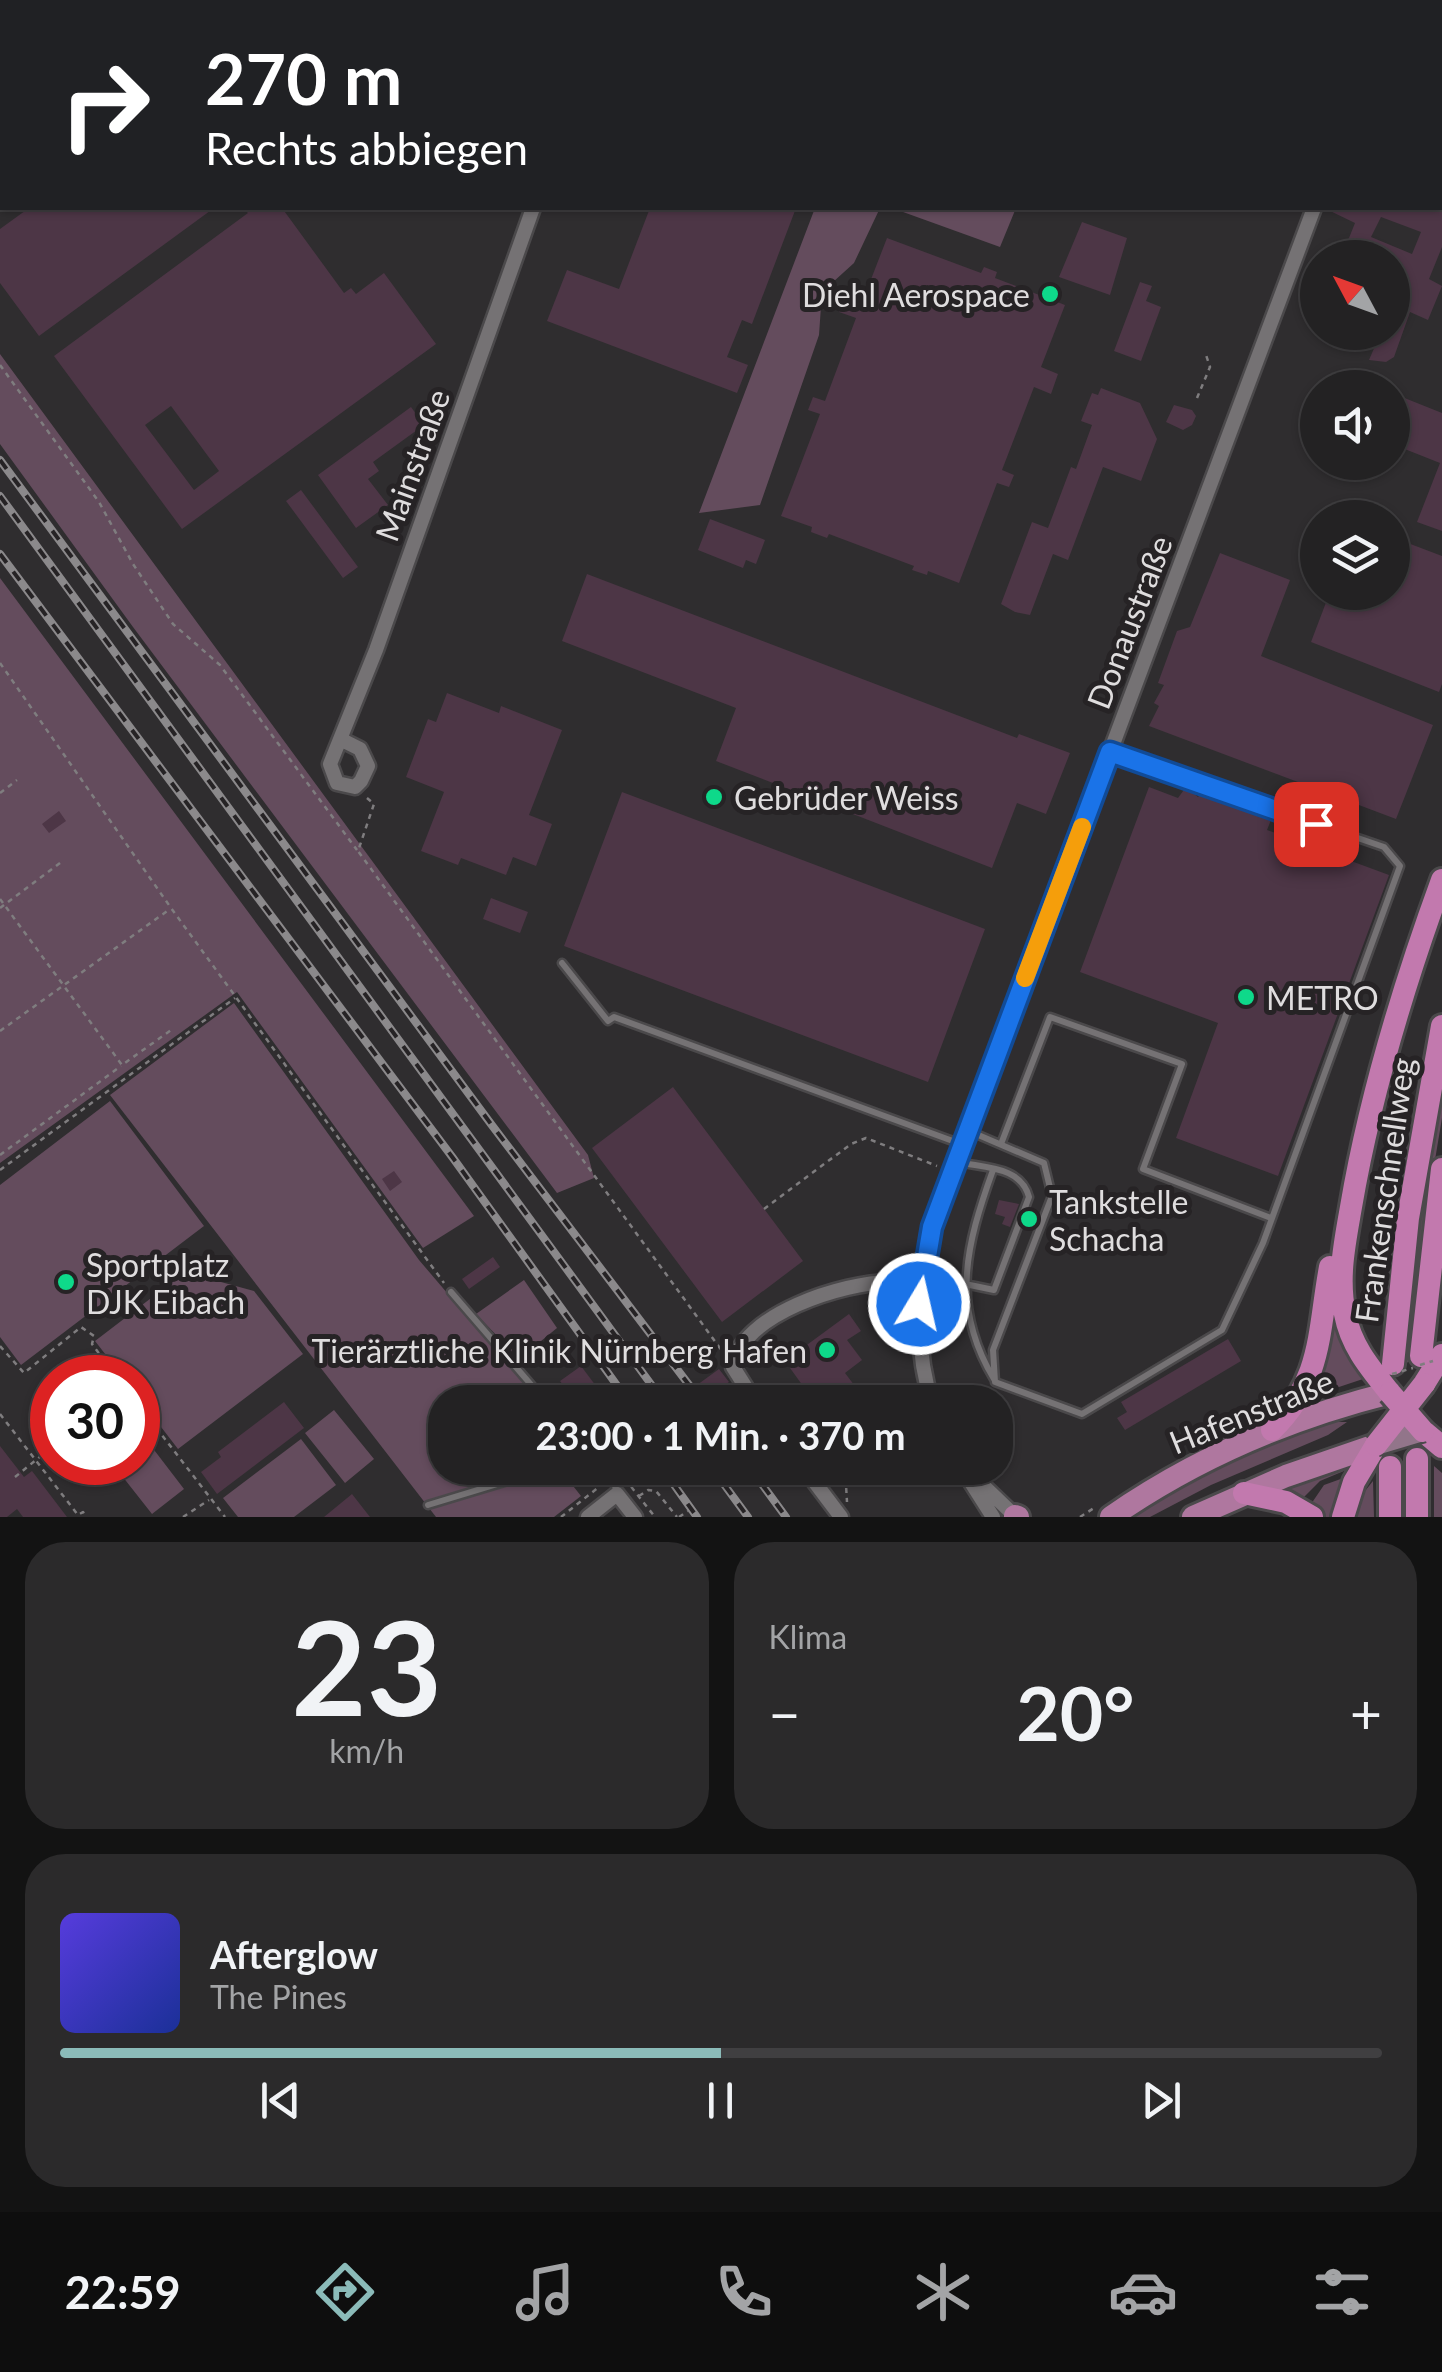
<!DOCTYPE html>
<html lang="de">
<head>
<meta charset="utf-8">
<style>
	body { margin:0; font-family:Lato,sans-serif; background:#2b2a2b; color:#f1f3f6; height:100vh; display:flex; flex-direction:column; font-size:38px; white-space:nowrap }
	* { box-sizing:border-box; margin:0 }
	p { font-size:32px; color:#a3a4a6 }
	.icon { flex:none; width:55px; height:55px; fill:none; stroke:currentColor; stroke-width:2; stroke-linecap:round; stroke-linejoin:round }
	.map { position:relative; height:1517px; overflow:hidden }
	.details { display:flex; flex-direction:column; gap:25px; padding:25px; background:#131313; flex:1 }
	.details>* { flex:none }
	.top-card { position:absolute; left:0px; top:0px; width:1442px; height:210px; box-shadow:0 2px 8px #0004,0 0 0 2px #403f41; background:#202124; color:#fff; overflow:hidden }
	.needle { width:65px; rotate:311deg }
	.fabs { position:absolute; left:1300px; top:240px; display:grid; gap:20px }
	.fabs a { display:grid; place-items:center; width:110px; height:110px; border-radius:50%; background:#232223; box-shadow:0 2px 8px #0004,0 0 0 2px #403f41; font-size:50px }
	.speed { position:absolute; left:30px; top:1355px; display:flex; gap:20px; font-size:50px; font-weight:700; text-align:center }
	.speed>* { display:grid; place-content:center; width:130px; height:130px; border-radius:50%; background:#232223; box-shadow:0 2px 8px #0004,0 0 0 2px #403f41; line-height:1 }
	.speed .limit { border:15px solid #d22; background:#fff; color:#111 }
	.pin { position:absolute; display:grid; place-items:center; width:85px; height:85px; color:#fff; margin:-42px; border-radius:20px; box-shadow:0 5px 15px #0006 }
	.me { position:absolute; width:110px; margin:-55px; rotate:9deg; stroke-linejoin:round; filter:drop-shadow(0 0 8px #0008) }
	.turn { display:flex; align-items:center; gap:35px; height:210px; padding:0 40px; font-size:45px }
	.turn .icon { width:130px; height:130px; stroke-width:2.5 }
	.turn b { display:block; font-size:70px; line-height:85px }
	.big { font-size:75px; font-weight:700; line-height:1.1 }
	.details .tile { flex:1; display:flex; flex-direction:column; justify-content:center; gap:15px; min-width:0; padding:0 35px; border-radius:40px; background:#2b2a2b }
	.details .dial { align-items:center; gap:0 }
	.dial b { font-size:130px; line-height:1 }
	.song { display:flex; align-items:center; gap:30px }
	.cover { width:120px; height:120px; border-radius:15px; background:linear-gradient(135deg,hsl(250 70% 55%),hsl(230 70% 35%)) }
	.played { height:10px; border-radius:5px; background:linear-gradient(90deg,#8bbbb9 50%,#403f41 50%) }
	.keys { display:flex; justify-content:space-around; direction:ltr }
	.heat { display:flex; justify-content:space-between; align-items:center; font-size:55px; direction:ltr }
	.details .tiles { flex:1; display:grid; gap:25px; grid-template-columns:1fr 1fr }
	.tile:last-child { grid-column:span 2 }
	.trip { position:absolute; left:428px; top:1385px; width:585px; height:100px; border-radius:40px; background:#232223; box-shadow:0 2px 8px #0004,0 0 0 2px #403f41; font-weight:700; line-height:100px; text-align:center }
	.menu { display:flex; height:160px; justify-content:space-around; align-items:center; background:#0e0e0e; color:#a3a4a6 }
	.menu .icon { width:70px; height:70px }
	.menu .current { color:#8bbbb9 }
	.menu b { font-size:45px; color:#f1f3f6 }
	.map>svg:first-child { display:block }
</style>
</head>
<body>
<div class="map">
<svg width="1442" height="1517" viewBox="0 0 1442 1517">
	<rect width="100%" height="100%" fill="#2f2d2f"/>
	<!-- green -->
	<path fill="#644c5d" d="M815,208H880L854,263L822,292L819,335L760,505L699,513Z
		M892,208H1016L1000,247Z
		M0,354L588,1155L594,1178L557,1193L133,627L0,444Z
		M0,578L474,1216L423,1248L237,992L0,1163Z
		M234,1003L419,1260L540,1402H445V1468H559L581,1496L554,1517H436L110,1095Z
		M1442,1063V1118L1429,1196L1412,1361L1402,1364L1406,1307Z
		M110,1101L204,1226L21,1365L0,1337V1185Z
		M176,1279H210L254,1291L303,1354L178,1449L138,1397V1378L123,1377L95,1341Z
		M524,1280L557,1328L519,1359L476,1314Z
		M1337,1315L1366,1378L1315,1395L1312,1394L1331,1316Z
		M334,1410L374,1459L345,1483L305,1433Z
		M1324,1422H1347L1328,1435L1211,1485L1150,1517H1125L1219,1463Z
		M301,1439L336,1485L294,1517H238L223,1498Z
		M148,1442L184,1489L152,1514L115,1467L121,1463L138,1462V1450Z
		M1353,1462L1351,1468L1320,1481L1299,1502L1273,1492Z
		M1434,1466L1442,1473V1517H1434Z
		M1349,1476L1336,1517H1320L1309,1507L1324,1485Z
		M1373,1481L1374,1517H1354L1365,1491Z"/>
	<!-- building -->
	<path fill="#4d3646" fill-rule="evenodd" d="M29,208H214L39,336L0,283V229Z
		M243,208H282L344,293L351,288L356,294L384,273L436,344L182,529L54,356L248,213ZM171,406L219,471L194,490L145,425Z
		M650,208H796L752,324L742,320L727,357L748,365L737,393L547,321L567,270L619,289Z
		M1324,208H1442V247L1429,279L1442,286L1428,320L1410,312L1394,357L1386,362L1369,360L1375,346L1342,333L1392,332V258H1341L1355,223ZM1381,217L1421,232L1412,254L1371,237Z
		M1082,222L1127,238L1110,295L1059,277Z
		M887,238L981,273L984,267L997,272L995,278L1065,305L1041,367L1058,374L1051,394L1034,387L1002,470L1014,475L1009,487L997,483L959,583L928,571L927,575L912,570L914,566L829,534L827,538L811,532L812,527L781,516L820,414L808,410L813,397L825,401L856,318L839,312L846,293L863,300Z
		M1140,282L1152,286L1146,301L1161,307L1141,361L1114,351Z
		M1101,388L1140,403L1157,439L1141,481L1103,467L1068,560L1053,554L1030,615L1015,612L1001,604L1032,522L1048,528L1071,467L1076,469L1092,425L1081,421L1092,393L1098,395Z
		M1392,393L1442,413V531L1417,522L1440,463L1392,444Z
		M1174,405L1192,410L1196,416L1192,425L1183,430L1166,422Z
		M411,407L424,425L373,462L379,471L368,479L388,505L356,528L318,475Z
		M301,490L358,567L343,578L286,501Z
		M710,519L765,540L756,564L746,560L743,568L698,550Z
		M1392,537L1442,556V684L1439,692L1311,642L1330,592H1392Z
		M1220,553L1290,580L1261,656L1433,725L1396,819L1149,726L1159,706L1154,703L1164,685L1158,683L1177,631L1190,627Z
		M587,574L1017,738L1019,734L1070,753L1046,814L1017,803L992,868L716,761L736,708L562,641Z
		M447,693L499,713L501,706L562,730L529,815L552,824L536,866L513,857L506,875L461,858L458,865L421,851L444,792L406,777L428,719L436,722Z
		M1149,787L1178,798L1186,787L1198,797L1202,792L1216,802L1219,798L1230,801L1228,805L1254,814L1257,811L1263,813L1271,820L1267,830L1389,875L1278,1176L1176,1138L1218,1023L1080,972Z
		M622,792L985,929L928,1082L564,946Z
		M59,811L66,821L49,833L42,824Z
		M491,898L528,912L520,933L483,919Z
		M673,1087L803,1261L722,1322L592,1148Z
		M394,1171L402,1182L390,1191L382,1179Z
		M999,1200L1019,1204L1010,1227L1002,1224L1005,1217L995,1214Z
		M493,1257L500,1267L469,1289L462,1279Z
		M849,1314L861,1331L847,1340L862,1360L845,1373L867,1402H822L818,1397L813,1400L785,1361Z
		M1228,1339L1241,1361L1125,1430L1117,1418L1127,1412L1121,1402Z
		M581,1366L608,1402H576L560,1381Z
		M719,1369L729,1382L707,1398L697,1385Z
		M284,1402L304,1428L217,1494L201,1472L221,1457L218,1452Z
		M0,1446L24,1477L32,1471L67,1517H23L17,1509L7,1517H0Z
		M865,1468H905V1469L888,1475L889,1481L878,1486L876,1480L869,1482Z
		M352,1494L370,1517H324Z"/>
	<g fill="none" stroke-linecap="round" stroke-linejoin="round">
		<defs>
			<path id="service" d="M562,963L608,1021L614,1017L961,1144
				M969,1131L1044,1163L1052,1196L993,1350L995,1382L1082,1414L1222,1330L1263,1243L1400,866L1384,847L1110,753
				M1001,1144L1050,1017L1182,1064L1143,1169L1271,1218
				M958,1162C984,1168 1021,1166 1029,1197L994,1290L965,1284
				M993,1170C966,1245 950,1306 994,1379
				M451,1292L546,1402
				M610,1468L617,1493
				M428,1505L550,1468"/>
			<path id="minor" d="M603,2V0
				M1391,2L1392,0
				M1440,148L1442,149
				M342,740L360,749L368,766L361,781L355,787L337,783L330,764L376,650L533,208
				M755,1402L733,1367C740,1314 845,1282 890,1282C900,1282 911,1284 921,1286
				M932,1402C912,1344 921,1286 932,1227L1314,208
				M804,1468L841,1517
				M965,1468L1016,1517
				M965,1473L993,1517
				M588,1517L617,1494L635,1517"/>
			<path id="primary" d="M1015,1516L1018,1517
				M1111,1517C1196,1458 1290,1418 1390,1393
				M1193,1517L1286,1476L1376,1445"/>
			<path id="trunk" d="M1421,1356L1442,1169
				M1393,1364L1408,1218L1442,1026
				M1424,1384L1442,1355
				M1390,1393C1370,1368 1351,1346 1345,1314C1337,1278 1345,1242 1351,1207C1370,1095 1403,987 1442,880
				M1272,1430C1323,1380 1318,1332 1330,1267
				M1423,1431L1442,1447
				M1417,1459V1517
				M1390,1467V1517
				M1244,1493L1286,1502L1312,1517
				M1343,1517L1354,1482L1376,1445"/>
		</defs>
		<!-- service casing -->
		<use href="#service" stroke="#4b494b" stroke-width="11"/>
		<!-- minor casing -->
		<use href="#minor" stroke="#4b494b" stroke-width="19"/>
		<!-- primary casing -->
		<use href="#primary" stroke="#4b494b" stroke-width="28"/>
		<!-- trunk casing -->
		<use href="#trunk" stroke="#4b494b" stroke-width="28"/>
		<!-- path -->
		<path stroke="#7f7d7f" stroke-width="2.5" stroke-dasharray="5 5" stroke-linecap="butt" d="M0,365L99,502L133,564L173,624L220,665L357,850
			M1197,398L1210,367L1206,355
			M0,663L171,908L444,1283
			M0,793L17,780
			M367,798L374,804L358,851L722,1351
			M0,899L122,1065L174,1028
			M0,908L60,863
			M0,1031L170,909
			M0,1155L121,1066
			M0,1170L235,998
			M764,1209L851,1144L866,1138L937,1166
			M0,1346L24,1373L81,1327L94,1336L92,1344L117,1378
			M138,1404L225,1517
			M0,1414L78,1515L83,1512L86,1517
			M845,1468L847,1502
			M15,1477L52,1447
			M625,1479L655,1517
			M639,1496L648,1490L656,1491L677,1517
			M183,1517L209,1500
			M561,1517L604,1483
			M679,1517L688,1511
			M1080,1517L1094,1508"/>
		<!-- service -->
		<use href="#service" stroke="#757274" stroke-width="6"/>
		<!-- minor -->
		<use href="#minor" stroke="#757274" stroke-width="14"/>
		<!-- primary -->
		<use href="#primary" stroke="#af779f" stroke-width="22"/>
		<!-- trunk -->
		<use href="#trunk" stroke="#c279ae" stroke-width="22"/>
		<defs>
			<path id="rail" d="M0,460L491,1124L702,1402
				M0,496L664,1402
				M0,554L453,1158L629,1402
				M662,1468L697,1517
				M712,1468L748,1517
				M750,1468L786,1517"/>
		</defs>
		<!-- rail casing -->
		<use href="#rail" stroke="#8b898b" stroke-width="8"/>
		<!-- rail -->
		<use href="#rail" stroke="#262325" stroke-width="4" stroke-dasharray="11" stroke-linecap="butt"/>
		<defs>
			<path id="secondary-bridge" d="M1376,1445L1423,1431"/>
			<path id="trunk-bridge" d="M1390,1393L1423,1431
				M1376,1445L1424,1384"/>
		</defs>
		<!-- secondary-bridge casing -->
		<use href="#secondary-bridge" stroke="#4b494b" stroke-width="25" stroke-linecap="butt"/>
		<!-- trunk-bridge casing -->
		<use href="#trunk-bridge" stroke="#4b494b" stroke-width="28" stroke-linecap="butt"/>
		<!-- path-bridge -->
		<path stroke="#7f7d7f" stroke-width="2.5" stroke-dasharray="5 5" stroke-linecap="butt" d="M1420,1365L1433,1361
			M1392,1374L1413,1368"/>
		<!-- secondary-bridge -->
		<use href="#secondary-bridge" stroke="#92758a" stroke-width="20"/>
		<!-- trunk-bridge -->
		<use href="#trunk-bridge" stroke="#c279ae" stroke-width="22"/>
	</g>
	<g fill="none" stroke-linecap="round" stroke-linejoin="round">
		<defs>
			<path id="route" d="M919,1304L932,1227L1110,752L1316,824"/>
		</defs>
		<!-- route casing -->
		<use href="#route" stroke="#114b97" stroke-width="25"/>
		<!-- route -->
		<use href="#route" stroke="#1a73e8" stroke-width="18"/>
		<!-- slow -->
		<path stroke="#f59e0b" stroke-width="18" d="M1025,978L1082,827"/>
	</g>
	<!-- markers -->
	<g fill="#0ed98a" stroke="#262325" stroke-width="4">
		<circle cx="1050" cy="294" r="10"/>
		<circle cx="714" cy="797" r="10"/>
		<circle cx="1246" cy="997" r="10"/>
		<circle cx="1029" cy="1219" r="10"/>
		<circle cx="66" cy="1282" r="10"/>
		<circle cx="827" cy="1350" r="10"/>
	</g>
	<g text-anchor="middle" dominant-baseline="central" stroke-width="10" stroke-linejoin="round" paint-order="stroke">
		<!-- poi labels -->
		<g font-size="32" fill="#dfddde" stroke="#262325" text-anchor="start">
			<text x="1030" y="294" text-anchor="end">Diehl Aerospace</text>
			<text x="734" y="797">Gebrüder Weiss</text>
			<text x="1266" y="997">METRO</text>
			<text x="1049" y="1201">Tankstelle<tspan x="1049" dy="37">Schacha</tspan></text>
			<text x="86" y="1264">Sportplatz<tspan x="86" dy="37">DJK Eibach</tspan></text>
			<text x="807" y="1350" text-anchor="end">Tierärztliche Klinik Nürnberg Hafen</text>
		</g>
		<!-- street labels -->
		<g font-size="32" fill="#dfddde" stroke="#262325">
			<text transform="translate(412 465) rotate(-70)">Mainstraße</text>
			<text transform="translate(1129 622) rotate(-69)">Donaustraße</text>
			<text transform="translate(1384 1190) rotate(-82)">Frankenschnellweg</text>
			<text transform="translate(1251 1411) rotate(-22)">Hafenstraße</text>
		</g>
	</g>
</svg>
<div class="fabs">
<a><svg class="needle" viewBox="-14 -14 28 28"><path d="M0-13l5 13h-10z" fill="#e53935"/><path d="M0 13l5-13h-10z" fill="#a3a4a6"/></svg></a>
<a><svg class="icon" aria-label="sound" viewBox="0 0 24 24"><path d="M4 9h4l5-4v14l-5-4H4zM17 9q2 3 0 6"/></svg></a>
<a><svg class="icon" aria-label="layers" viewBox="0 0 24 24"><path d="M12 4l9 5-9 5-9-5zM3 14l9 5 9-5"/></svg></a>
</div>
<div class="speed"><div class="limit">30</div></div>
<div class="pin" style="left:1316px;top:824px;background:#d93025"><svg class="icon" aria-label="arrive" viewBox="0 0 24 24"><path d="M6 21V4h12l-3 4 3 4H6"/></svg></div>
<svg class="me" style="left:919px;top:1304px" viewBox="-20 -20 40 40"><circle r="17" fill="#1a73e8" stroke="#fff" stroke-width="3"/><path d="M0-11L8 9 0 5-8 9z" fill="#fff"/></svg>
<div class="trip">23:00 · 1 Min. · 370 m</div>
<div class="top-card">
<div class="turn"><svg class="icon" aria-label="right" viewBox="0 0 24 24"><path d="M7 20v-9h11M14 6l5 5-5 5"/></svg><div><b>270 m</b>Rechts abbiegen</div></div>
</div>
</div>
<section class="details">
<div class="tiles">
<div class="tile dial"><b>23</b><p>km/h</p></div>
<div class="tile"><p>Klima</p>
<div class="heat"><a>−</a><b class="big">20°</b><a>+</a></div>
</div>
<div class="tile">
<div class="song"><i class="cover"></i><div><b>Afterglow</b><p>The Pines</p></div></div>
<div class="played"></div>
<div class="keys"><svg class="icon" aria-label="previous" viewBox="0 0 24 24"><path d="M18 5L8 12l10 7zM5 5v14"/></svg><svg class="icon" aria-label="pause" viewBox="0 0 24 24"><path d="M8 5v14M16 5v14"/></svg><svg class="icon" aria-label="next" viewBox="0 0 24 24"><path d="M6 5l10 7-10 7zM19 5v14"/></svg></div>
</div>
</div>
</section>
<nav class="menu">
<b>22:59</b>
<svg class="icon current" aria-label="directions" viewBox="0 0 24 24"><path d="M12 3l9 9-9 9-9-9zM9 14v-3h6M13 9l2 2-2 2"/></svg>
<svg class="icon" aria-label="music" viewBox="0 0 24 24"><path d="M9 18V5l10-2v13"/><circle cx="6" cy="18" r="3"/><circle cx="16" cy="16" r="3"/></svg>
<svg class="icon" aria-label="phone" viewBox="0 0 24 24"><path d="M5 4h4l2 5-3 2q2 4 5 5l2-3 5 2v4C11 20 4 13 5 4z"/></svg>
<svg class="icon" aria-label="climate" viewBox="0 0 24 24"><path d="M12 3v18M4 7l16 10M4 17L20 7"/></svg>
<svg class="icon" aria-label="car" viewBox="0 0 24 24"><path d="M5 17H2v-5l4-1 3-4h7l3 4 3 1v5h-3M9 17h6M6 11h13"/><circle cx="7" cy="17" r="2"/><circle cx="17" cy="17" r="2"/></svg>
<svg class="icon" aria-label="filters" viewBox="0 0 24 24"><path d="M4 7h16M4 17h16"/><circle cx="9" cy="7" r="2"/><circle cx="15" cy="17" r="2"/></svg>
</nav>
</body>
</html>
